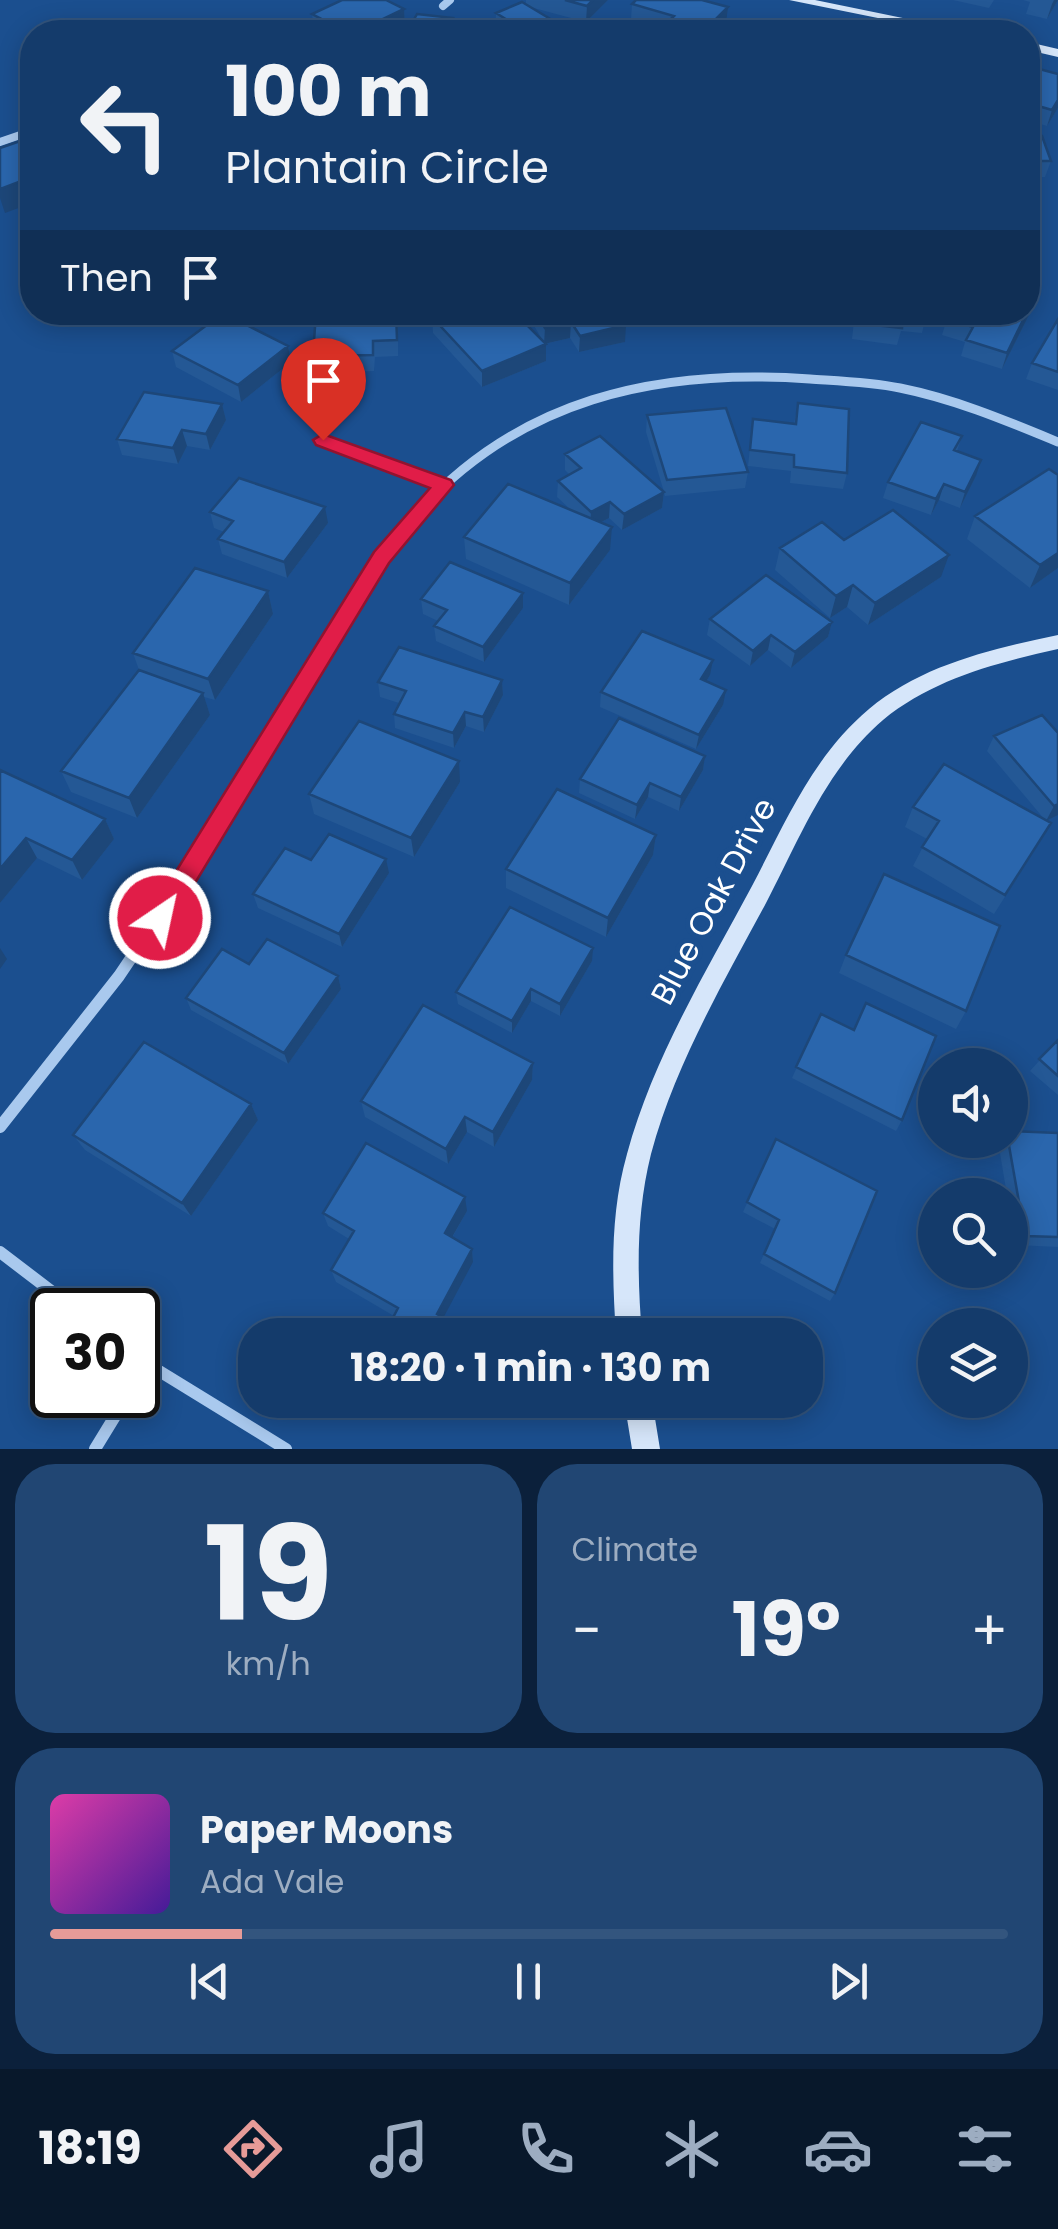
<!DOCTYPE html>
<html lang="en">
<head>
<meta charset="utf-8">
<style>
	body { margin:0; font-family:Poppins,sans-serif; background:#214673; color:#f1f3f6; height:100vh; display:flex; flex-direction:column; font-size:38px; white-space:nowrap }
	* { box-sizing:border-box; margin:0 }
	p { font-size:32px; color:#9dadc1 }
	.icon { flex:none; width:55px; height:55px; fill:none; stroke:currentColor; stroke-width:2; stroke-linecap:round; stroke-linejoin:round }
	.map { position:relative; height:1449px; overflow:hidden }
	.details { display:flex; flex-direction:column; gap:15px; padding:15px; background:#0b203b; flex:1 }
	.details>* { flex:none }
	.top-card { position:absolute; left:20px; top:20px; width:1020px; height:305px; border-radius:40px; box-shadow:0 5px 25px #0003,0 0 0 2px #33557e; background:#143b6b; color:#f1f3f6; overflow:hidden }
	.buttons { position:absolute; left:918px; top:1048px; display:grid; gap:20px }
	.buttons a { display:grid; place-items:center; width:110px; height:110px; border-radius:50%; background:#143b6b; box-shadow:0 5px 25px #0003,0 0 0 2px #33557e; font-size:50px }
	.speed { position:absolute; left:30px; top:1288px; display:flex; gap:20px; font-size:50px; font-weight:700; text-align:center }
	.speed>* { display:grid; place-content:center; width:130px; height:130px; border-radius:50%; background:#143b6b; box-shadow:0 5px 25px #0003,0 0 0 2px #33557e; line-height:1 }
	.speed .limit { border:5px solid #111; border-radius:15px; background:#fff; color:#111 }
	.pin { position:absolute; display:grid; place-items:center; width:85px; height:85px; color:#fff; margin:-102px -42px; border-radius:50% 50% 50% 0; rotate:-45deg; box-shadow:0 0 10px #0007 }
	.pin .icon { rotate:45deg }
	.me { position:absolute; width:110px; margin:-55px; rotate:34deg; stroke-linejoin:round; filter:drop-shadow(0 0 8px #0008) }
	.turn { display:flex; align-items:center; gap:35px; height:210px; padding:0 40px; font-size:45px }
	.turn .icon { width:130px; height:130px; stroke-width:2.5 }
	.turn b { display:block; font-size:70px; line-height:85px }
	.then { display:flex; align-items:center; height:95px; padding:0 40px; background:#0003; gap:20px; font-size:38px }
	.big { font-size:75px; font-weight:700; line-height:1.1 }
	.details .widget { flex:1; display:flex; flex-direction:column; justify-content:center; gap:15px; min-width:0; padding:0 35px; border-radius:40px; background:#214673 }
	.details .dial { align-items:center; gap:0 }
	.dial b { font-size:130px; line-height:1 }
	.song { display:flex; align-items:center; gap:30px }
	.cover { width:120px; height:120px; border-radius:15px; background:linear-gradient(135deg,hsl(320 70% 55%),hsl(260 70% 35%)) }
	.played { height:10px; border-radius:5px; background:linear-gradient(90deg,#e69b98 20%,#33557e 20%) }
	.keys { display:flex; justify-content:space-around; direction:ltr }
	.heat { display:flex; justify-content:space-between; align-items:center; font-size:55px; direction:ltr }
	.details .tiles { flex:1; display:grid; gap:15px; grid-template-columns:1fr 1fr }
	.widget:last-child { grid-column:span 2 }
	.trip { position:absolute; left:238px; top:1318px; width:585px; height:100px; border-radius:40px; background:#143b6b; box-shadow:0 5px 25px #0003,0 0 0 2px #33557e; font-weight:700; line-height:100px; text-align:center }
	.dock { display:flex; height:160px; justify-content:space-around; align-items:center; background:#08182b; color:#9dadc1 }
	.dock .icon { width:70px; height:70px }
	.dock .on { color:#e69b98 }
	.dock b { font-size:45px; color:#f1f3f6 }
	.map>svg:first-child { display:block }
</style>
</head>
<body>
<div class="map">
<svg width="1058" height="1449" viewBox="0 0 1058 1449">
	<rect width="100%" height="100%" fill="#1b4f8f"/>
	<g fill="none" stroke-linecap="round" stroke-linejoin="round">
		<!-- street-far2 -->
		<path stroke="#a9c9ee" stroke-width="8" d="M443,6L450,0
			M0,142L32,131"/>
		<!-- street-far1 -->
		<path stroke="#a9c9ee" stroke-width="9" d="M323,440L444,485
			M215,834C279,729 330,613 412,519C516,399 656,368 810,379C840,381 871,382 900,388C955,399 1007,421 1058,442"/>
		<!-- street -->
		<path stroke="#a9c9ee" stroke-width="12" d="M0,1127L119,976L216,832
			M0,1252L76,1310
			M138,1358L286,1449
			M138,1379L146,1365
			M95,1449L128,1395"/>
		<!-- secondary -->
		<path fill="#d6e6fa" fill-rule="evenodd" d="M789,0H815L971,32H947Z
			M1028,42L1058,49V57L1028,50Z
			M1058,635V649C996,663 933,679 883,720C826,769 799,840 765,905C722,985 675,1065 651,1154C636,1214 637,1274 642,1335H616C612,1274 610,1214 627,1154C653,1058 706,972 752,886C785,823 813,756 869,709C922,665 992,649 1058,635Z
			M624,1400H652L660,1449H632Z"/>
	</g>
	<!-- wall -->
	<path fill="#245895" d="M338,0H386L404,9L405,25L389,32H320L314,30L312,14L341,0Z
		M526,0H608L586,22L530,7L562,26V32H495L496,13L526,4Z
		M953,0H994L989,8Z
		M1023,0H1058L1047,19L1026,14L1030,2Z
		M632,4L726,23L717,32H666V30L631,20Z
		M1028,66L1058,108L1047,126L1028,120Z
		M1028,135L1051,161L1045,177H1028Z
		M529,312H618L625,342L579,352L570,338L545,344L546,361L482,387L433,333L432,317L543,341L529,317Z
		M855,312H927L922,333L901,331L897,345L852,339Z
		M1028,317L1002,369L961,356L965,342L942,335L947,319Z
		M1058,319V390L1026,379L1032,363Z
		M398,326V356L375,357L374,371L328,373L326,357L317,358L314,341Z
		M288,346L291,362L241,402L176,367L172,351Z
		M798,403L847,473L843,489L790,483L791,471L748,466L753,419L794,424Z
		M222,404L226,420L210,450L187,446L178,464L122,455L117,439Z
		M647,415L748,472L745,488L665,496L664,493L662,508L622,530L609,518L600,523L610,550L569,605L466,559L464,537L572,511L557,497L558,481L570,475L565,470V454L664,492L646,432Z
		M962,436L957,451L976,476L960,508L939,500L931,515L883,498L888,482Z
		M1058,475V568L1030,588L967,539L975,516Z
		M210,512L328,523L287,578L222,554L218,539L224,532L214,528Z
		M844,540L941,577L868,625L847,607L830,618L775,570L780,548Z
		M268,591L273,614L215,700L204,697L210,715L137,818L71,792L61,771L139,670L133,653Z
		M421,599L523,608L484,662L436,641L434,626L438,621L423,614Z
		M710,619L832,622L828,637L791,668L768,650L750,666L707,635Z
		M710,675L706,682L723,705L696,749L600,707L601,692Z
		M502,680L503,695L484,732L466,726L454,748L395,728L394,714L399,703L380,697L378,682Z
		M1058,733V815L1046,821L1039,843L994,914L913,866L927,839L905,827L913,807L1045,820L987,751L994,736Z
		M705,756L703,770L679,811L648,797L635,819L579,793L580,779Z
		M0,770L105,819L114,839L82,880L37,858L0,903Z
		M460,782L414,857L314,814L309,794Z
		M656,835L653,855L606,937L506,888V869Z
		M389,873L342,947L258,908L253,894Z
		M846,955L966,1011L956,1029L839,973Z
		M592,961L560,1016L531,1001L512,1033L458,1004L456,992Z
		M249,964L338,976L341,989L288,1064L191,1010L186,998Z
		M821,1014L902,1120L896,1131L792,1078Z
		M1058,1040V1095L1030,1071Z
		M533,1063L532,1080L494,1147L467,1132L448,1164L365,1117L361,1101Z
		M251,1104L258,1120L191,1216L85,1150L73,1135Z
		M1058,1133V1247L1015,1245L1010,1213V1195H1007L998,1141Z
		M776,1139L835,1293L830,1301L760,1263L775,1229L743,1212Z
		M467,1211L452,1238L472,1249L473,1262L394,1316L336,1282L331,1270L349,1239L328,1226L323,1213Z
		M413,1400H446L438,1415Z"/>
	<!-- shaded-wall -->
	<path fill="#1d4779" d="M593,0H608L586,22L587,6Z
		M1054,0H1058L1047,19L1052,4Z
		M728,7L726,23L717,32H703Z
		M404,9L405,25L389,32H356Z
		M562,26V32H546Z
		M1058,100V108L1047,126L1052,110Z
		M32,177V203L5,213L0,198V189Z
		M1033,301L1028,317L1002,369L1007,353Z
		M571,322L570,338L544,344L545,328Z
		M626,325L625,342L579,352L580,336Z
		M546,344V361L482,387V371Z
		M288,346L291,362L241,402L238,385Z
		M222,404L226,420L210,450L206,434Z
		M182,430L187,446L178,464L173,448Z
		M981,460L976,476L960,508L965,492Z
		M944,484L939,500L931,515L936,499Z
		M664,492L662,508L622,530L624,514Z
		M610,502L609,518L590,528L591,512Z
		M325,507L328,523L287,578L284,562Z
		M612,527L610,550L569,605L570,583Z
		M1058,553V568L1030,588L1040,565Z
		M949,555L941,577L868,625L875,603Z
		M853,585L847,607L830,618L836,596Z
		M268,591L273,614L215,700L208,679Z
		M523,593V608L484,662L483,647Z
		M832,622L828,637L791,668L795,652Z
		M771,635L768,650L750,666L753,651Z
		M713,660L710,675L699,694L701,679Z
		M502,680L503,695L484,732L483,717Z
		M726,690L723,705L696,749L699,735Z
		M203,693L210,715L137,818L129,798Z
		M465,712L466,726L454,748L453,733Z
		M705,756L703,770L679,811L681,797Z
		M459,761L460,782L414,857L411,838Z
		M650,783L648,797L635,819L637,805Z
		M1058,804V815L1046,821L1054,806Z
		M105,819L114,839L82,880L72,860Z
		M656,835L653,855L606,937L608,918Z
		M26,838L37,858L0,903V869Z
		M386,859L389,873L342,947L339,934Z
		M0,948L7,959L0,969Z
		M593,948L592,961L560,1016V1004Z
		M338,976L341,989L288,1064L284,1053Z
		M531,989V1001L512,1033V1021Z
		M533,1063L532,1080L494,1147L493,1132Z
		M251,1104L258,1120L191,1216L182,1203Z
		M465,1117L467,1132L448,1164L446,1149Z
		M465,1197L467,1211L447,1246L445,1233Z
		M472,1249L473,1262L439,1326L437,1314Z
		M439,1400H446L438,1415L436,1406Z"/>
	<!-- building -->
	<path fill="#2a66ad" stroke="#1d4779" stroke-width="2.5" d="M342,0H386L404,9L356,32H347L312,14Z
		M565,0H593L587,6Z
		M636,0H702L728,7L703,32H697L666,24L674,16L632,4Z
		M522,2L562,26L546,32H505L495,27L509,21L496,13Z
		M417,14L453,18L448,28L465,30L464,32H407Z
		M1028,66L1058,74V100L1052,110L1028,103Z
		M1028,135L1042,136L1051,161H1028Z
		M32,137V177L0,189V148Z
		M1028,299L1033,301L1028,312Z
		M396,312L397,340L373,341V355L325,356L326,341H314L316,313Z
		M443,312H514L546,344L482,371L432,317Z
		M536,312H618L626,325L580,336L571,322L545,328Z
		M857,312H927V317L903,314L902,328L856,323Z
		M951,312H1027L1007,353L966,340L973,327L947,319Z
		M223,313L288,346L238,385L172,351Z
		M1058,319V372L1032,363Z
		M144,392L222,404L206,434L182,430L173,448L117,439Z
		M798,403L849,409L847,473L794,467V455L750,450L753,419L796,424Z
		M726,408L748,472L667,480L647,415Z
		M921,422L962,436L954,450L981,460L965,492L944,484L936,499L888,482Z
		M600,436L664,492L624,514L610,502L591,512L558,481L581,468L565,454Z
		M1049,469L1058,475V553L1040,565L975,516Z
		M239,478L325,507L284,562L218,539L233,521L210,512Z
		M508,484L612,527L570,583L464,537Z
		M893,510L949,555L875,603L853,585L836,596L780,548L822,522L844,540Z
		M450,562L523,593L483,647L434,626L447,610L421,599Z
		M195,568L268,591L208,679L133,653Z
		M766,575L832,622L795,652L771,635L753,651L710,619Z
		M642,631L713,660L701,679L726,690L699,735L601,692Z
		M399,647L502,680L483,717L465,712L453,733L394,714L406,691L378,682Z
		M139,670L203,693L129,798L61,771Z
		M1042,715L1058,733V804L1054,806L994,736Z
		M619,718L705,756L681,797L650,783L637,805L580,779Z
		M359,721L459,761L411,838L309,794Z
		M944,764L1051,823L1005,895L922,847L939,821L913,807Z
		M0,770L105,819L72,860L26,838L0,869Z
		M557,789L656,835L608,918L506,869Z
		M329,834L386,859L339,934L253,894L285,848L311,860Z
		M884,874L1000,926L966,1011L846,955Z
		M510,907L593,948L560,1004L531,989L512,1021L456,992Z
		M267,939L338,976L284,1053L186,998L222,949L249,964Z
		M866,1003L936,1036L902,1120L796,1067L821,1014L854,1030Z
		M423,1005L533,1063L493,1132L465,1117L446,1149L361,1101Z
		M1058,1040V1076L1039,1059Z
		M144,1042L251,1104L182,1203L73,1135Z
		M1010,1131L1058,1133V1237L1025,1236L1008,1140H1010Z
		M776,1139L877,1191L835,1293L764,1254L779,1220L747,1202Z
		M366,1143L465,1197L445,1233L472,1249L437,1314L473,1335H384L398,1308L331,1270L354,1231L323,1213Z
		M426,1400H439L436,1406Z"/>
	<!-- route -->
	<path fill="#e11d48" stroke="#92132f" stroke-width="2.5" d="M323,434L451,480L454,485L389,563L169,926L160,929L152,926L148,918L152,910L374,552L430,488L316,445L313,440Z"/>
	<g text-anchor="middle" dominant-baseline="central" stroke-width="10" stroke-linejoin="round" paint-order="stroke">
		<!-- street labels -->
		<g font-size="32" fill="#fff" stroke="#1b4f8f">
			<text transform="translate(713 901) rotate(-62)">Blue Oak Drive</text>
		</g>
	</g>
</svg>
<div class="buttons">
<a><svg class="icon" aria-label="sound" viewBox="0 0 24 24"><path d="M4 9h4l5-4v14l-5-4H4zM17 9q2 3 0 6"/></svg></a>
<a><svg class="icon" aria-label="search" viewBox="0 0 24 24"><circle cx="10" cy="10" r="6"/><path d="M15 15l6 6"/></svg></a>
<a><svg class="icon" aria-label="layers" viewBox="0 0 24 24"><path d="M12 4l9 5-9 5-9-5zM3 14l9 5 9-5"/></svg></a>
</div>
<div class="speed"><div class="limit">30</div></div>
<div class="pin" style="left:323px;top:440px;background:#d93025"><svg class="icon" aria-label="arrive" viewBox="0 0 24 24"><path d="M6 21V4h12l-3 4 3 4H6"/></svg></div>
<svg class="me" style="left:160px;top:918px" viewBox="-20 -20 40 40"><circle r="17" fill="#e11d48" stroke="#fff" stroke-width="3"/><path d="M0-11L8 9 0 5-8 9z" fill="#fff"/></svg>
<div class="trip">18:20 · 1 min · 130 m</div>
<div class="top-card">
<div class="turn"><svg class="icon" aria-label="left" viewBox="0 0 24 24"><path d="M17 20v-9H6M10 6l-5 5 5 5"/></svg><div><b>100 m</b>Plantain Circle</div></div>
<div class="then">Then<svg class="icon" aria-label="arrive" viewBox="0 0 24 24"><path d="M6 21V4h12l-3 4 3 4H6"/></svg></div>
</div>
</div>
<section class="details">
<div class="tiles">
<div class="widget dial"><b>19</b><p>km/h</p></div>
<div class="widget"><p>Climate</p>
<div class="heat"><a>−</a><b class="big">19°</b><a>+</a></div>
</div>
<div class="widget">
<div class="song"><i class="cover"></i><div><b>Paper Moons</b><p>Ada Vale</p></div></div>
<div class="played"></div>
<div class="keys"><svg class="icon" aria-label="previous" viewBox="0 0 24 24"><path d="M18 5L8 12l10 7zM5 5v14"/></svg><svg class="icon" aria-label="pause" viewBox="0 0 24 24"><path d="M8 5v14M16 5v14"/></svg><svg class="icon" aria-label="next" viewBox="0 0 24 24"><path d="M6 5l10 7-10 7zM19 5v14"/></svg></div>
</div>
</div>
</section>
<nav class="dock">
<b>18:19</b>
<svg class="icon on" aria-label="directions" viewBox="0 0 24 24"><path d="M12 3l9 9-9 9-9-9zM9 14v-3h6M13 9l2 2-2 2"/></svg>
<svg class="icon" aria-label="music" viewBox="0 0 24 24"><path d="M9 18V5l10-2v13"/><circle cx="6" cy="18" r="3"/><circle cx="16" cy="16" r="3"/></svg>
<svg class="icon" aria-label="phone" viewBox="0 0 24 24"><path d="M5 4h4l2 5-3 2q2 4 5 5l2-3 5 2v4C11 20 4 13 5 4z"/></svg>
<svg class="icon" aria-label="climate" viewBox="0 0 24 24"><path d="M12 3v18M4 7l16 10M4 17L20 7"/></svg>
<svg class="icon" aria-label="car" viewBox="0 0 24 24"><path d="M5 17H2v-5l4-1 3-4h7l3 4 3 1v5h-3M9 17h6M6 11h13"/><circle cx="7" cy="17" r="2"/><circle cx="17" cy="17" r="2"/></svg>
<svg class="icon" aria-label="filters" viewBox="0 0 24 24"><path d="M4 7h16M4 17h16"/><circle cx="9" cy="7" r="2"/><circle cx="15" cy="17" r="2"/></svg>
</nav>
</body>
</html>
